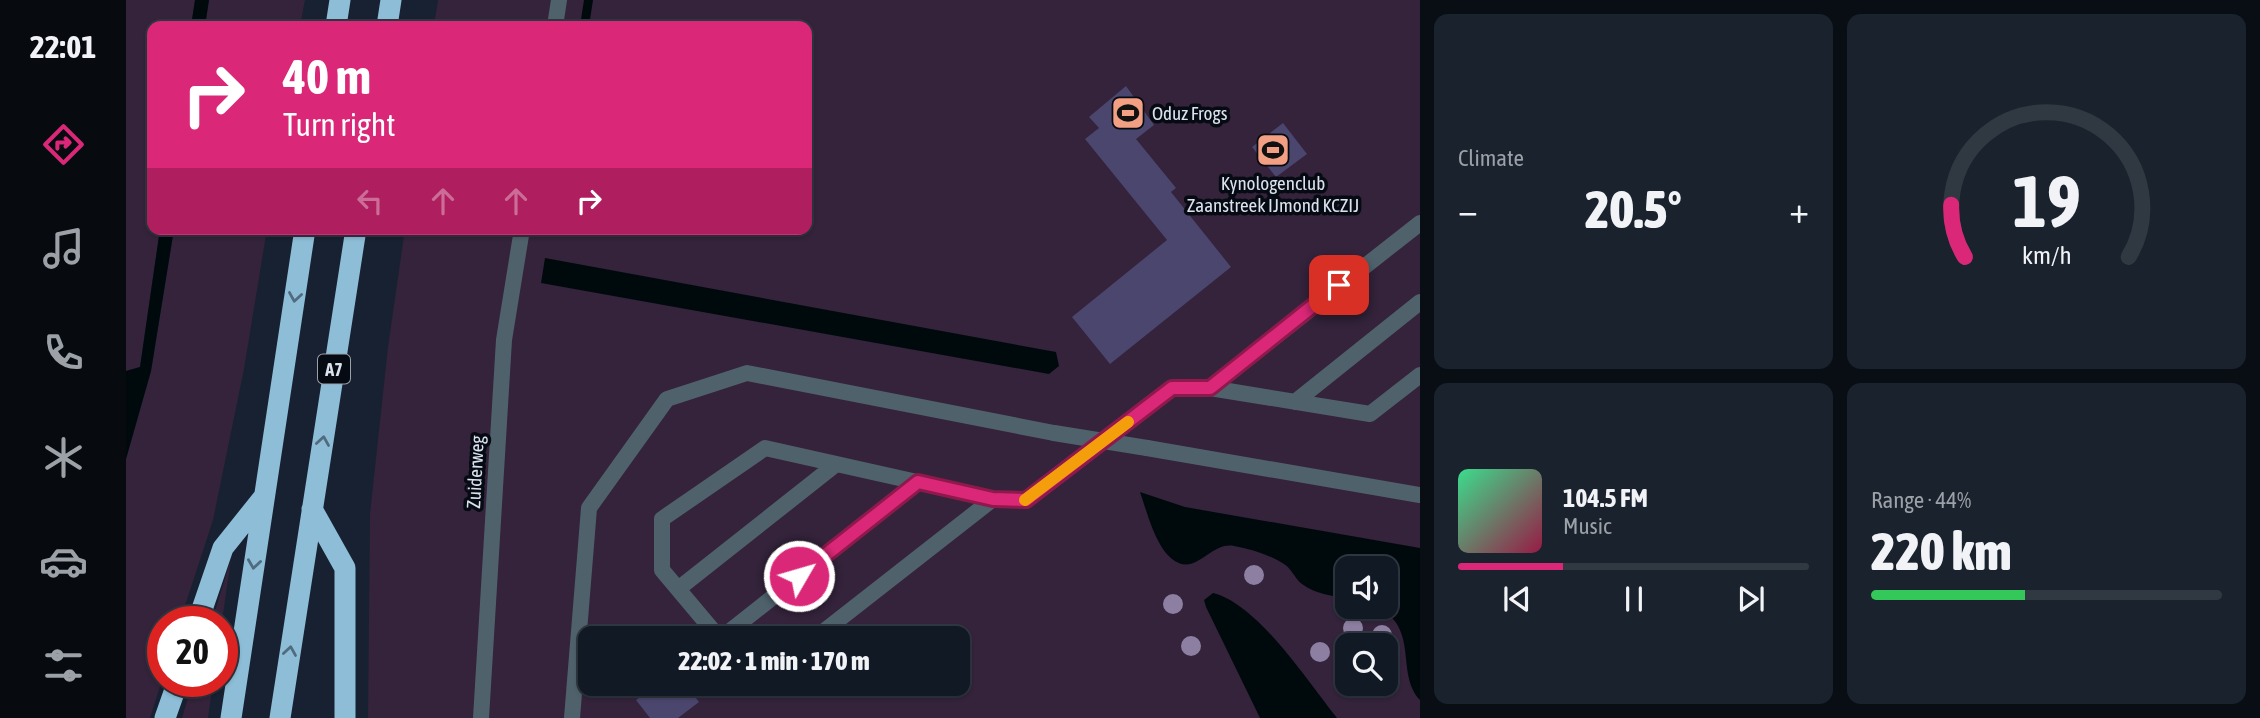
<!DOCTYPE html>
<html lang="en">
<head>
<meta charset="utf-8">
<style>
	body { margin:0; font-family:"Asap Condensed",sans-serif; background:#1a222d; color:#f1f3f6; height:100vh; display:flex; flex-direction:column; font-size:26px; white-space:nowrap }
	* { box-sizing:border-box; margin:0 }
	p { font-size:23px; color:#9ca0a7 }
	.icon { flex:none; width:38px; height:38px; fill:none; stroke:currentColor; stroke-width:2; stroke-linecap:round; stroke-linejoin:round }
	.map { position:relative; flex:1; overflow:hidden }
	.panel { display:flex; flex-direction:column; gap:14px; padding:14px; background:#090e14; width:840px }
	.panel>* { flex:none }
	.top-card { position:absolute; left:21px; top:21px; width:665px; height:214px; border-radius:14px; box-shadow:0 2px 5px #0004,0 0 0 2px #303842; background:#db2777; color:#fff; overflow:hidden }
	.tools { position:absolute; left:1209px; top:556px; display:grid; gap:14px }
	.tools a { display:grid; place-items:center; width:63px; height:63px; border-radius:14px; background:#111925; box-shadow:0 2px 5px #0004,0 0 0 2px #303842; font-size:35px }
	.speed { position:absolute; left:21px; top:606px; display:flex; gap:14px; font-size:35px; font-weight:700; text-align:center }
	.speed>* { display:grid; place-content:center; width:91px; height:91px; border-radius:50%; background:#111925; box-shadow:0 2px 5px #0004,0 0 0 2px #303842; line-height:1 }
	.speed .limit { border:10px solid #d22; background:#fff; color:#111 }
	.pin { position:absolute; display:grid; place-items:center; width:60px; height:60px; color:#fff; margin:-30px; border-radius:14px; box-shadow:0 4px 10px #0006 }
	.me { position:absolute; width:77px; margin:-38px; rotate:52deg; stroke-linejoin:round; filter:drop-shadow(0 0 5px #0008) }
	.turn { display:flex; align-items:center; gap:24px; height:147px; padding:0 21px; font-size:32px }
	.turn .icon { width:91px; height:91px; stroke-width:2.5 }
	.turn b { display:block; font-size:49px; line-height:60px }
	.lanes { display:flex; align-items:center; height:66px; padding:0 21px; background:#0003; justify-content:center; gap:35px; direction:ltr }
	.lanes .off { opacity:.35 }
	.big { font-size:52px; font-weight:800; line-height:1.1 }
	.panel .card { flex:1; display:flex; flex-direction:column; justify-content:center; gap:10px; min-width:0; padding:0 24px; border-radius:14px; background:#1a222d }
	.panel .dial { align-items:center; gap:0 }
	.dial svg { height:182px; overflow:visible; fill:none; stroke:#303842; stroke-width:7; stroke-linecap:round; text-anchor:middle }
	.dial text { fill:#f1f3f6; stroke:none }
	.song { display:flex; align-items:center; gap:21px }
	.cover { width:84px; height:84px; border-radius:10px; background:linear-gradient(135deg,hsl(150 70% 55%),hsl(340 70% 35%)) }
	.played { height:7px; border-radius:4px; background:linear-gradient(90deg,#db2777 30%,#303842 30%) }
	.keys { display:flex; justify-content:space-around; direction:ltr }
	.heat { display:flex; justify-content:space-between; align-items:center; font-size:38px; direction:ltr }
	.charge { height:10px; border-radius:5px; background:linear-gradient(90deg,#34c759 44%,#303842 0) }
	.panel .tiles { flex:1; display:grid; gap:14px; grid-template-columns:repeat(2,1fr) }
	.trip { position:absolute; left:452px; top:626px; width:392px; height:70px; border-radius:14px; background:#111925; box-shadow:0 2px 5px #0004,0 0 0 2px #303842; font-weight:800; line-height:70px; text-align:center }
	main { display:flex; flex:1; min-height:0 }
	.tab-bar { display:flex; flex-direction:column; width:126px; justify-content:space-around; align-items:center; background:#070a0f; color:#9ca0a7 }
	.tab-bar .icon { width:49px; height:49px }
	.tab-bar .on { color:#db2777 }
	.tab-bar b { font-size:32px; color:#f1f3f6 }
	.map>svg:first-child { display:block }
</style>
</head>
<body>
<main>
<nav class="tab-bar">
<b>22:01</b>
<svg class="icon on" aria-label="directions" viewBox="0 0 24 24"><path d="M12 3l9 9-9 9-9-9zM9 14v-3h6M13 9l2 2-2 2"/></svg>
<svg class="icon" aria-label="music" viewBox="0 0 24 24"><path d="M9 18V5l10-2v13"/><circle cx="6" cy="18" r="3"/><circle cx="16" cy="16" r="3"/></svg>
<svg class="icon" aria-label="phone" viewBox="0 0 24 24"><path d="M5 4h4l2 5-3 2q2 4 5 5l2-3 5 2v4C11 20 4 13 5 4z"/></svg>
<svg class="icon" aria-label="climate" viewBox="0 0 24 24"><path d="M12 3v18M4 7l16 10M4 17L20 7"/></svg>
<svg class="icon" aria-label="car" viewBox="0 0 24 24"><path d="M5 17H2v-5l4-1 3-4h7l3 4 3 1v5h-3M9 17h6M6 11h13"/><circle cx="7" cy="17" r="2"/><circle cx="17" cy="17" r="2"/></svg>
<svg class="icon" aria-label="filters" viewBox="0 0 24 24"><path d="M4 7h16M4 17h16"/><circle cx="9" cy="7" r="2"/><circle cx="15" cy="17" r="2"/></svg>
</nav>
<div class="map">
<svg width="1294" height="718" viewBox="0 0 1294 718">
	<rect width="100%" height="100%" fill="#172131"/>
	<!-- green -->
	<path fill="#34233b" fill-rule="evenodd" d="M0,0H69L65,26H26V229H34L14,367L0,371Z
		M83,0H179L174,26H79Z
		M312,0H1294V718H242L244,514L262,347L279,229H681V26H308ZM1222,569H1260V607H1222ZM464,639H831V684H464ZM1222,646H1260V684H1222Z
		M48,229H141L118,369L87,520L54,621H37V677L24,718H0V459L25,371Z
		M105,559L96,621H86Z
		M67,681H87L82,718H56Z"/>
	<!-- water -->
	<path fill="#000a0c" d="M69,0H83L79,26H65Z
		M458,0H467L463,26H454Z
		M34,229H48L25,371L0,459V371L14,367Z
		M419,258L930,352L933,366L923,374L415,283Z
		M1014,492L1059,507L1294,548V700C1269,673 1294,628 1251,607H1260V569H1222L1221,598C1205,596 1190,594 1176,584C1169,579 1166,569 1158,564C1144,555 1125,549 1108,546C1084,541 1070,578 1046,559C1029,545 1021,512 1014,492Z
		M1087,593C1132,604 1182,682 1211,718H1134L1080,607L1078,600Z"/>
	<!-- building -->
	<path fill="#4a466d" d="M1000,86L1028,125L1010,139L1050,188L1045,192L1105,267L984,364L946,317L1041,240L959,139L973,128L963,117Z
		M1157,123L1181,154L1150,177L1126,147Z
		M531,684H559L573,702L552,718H524L510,700Z"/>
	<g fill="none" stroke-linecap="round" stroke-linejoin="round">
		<!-- lane -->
		<path stroke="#4f626c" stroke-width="16" d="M429,26L433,0
			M1084,388L1244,414L1294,375
			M1169,402L1294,302
			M1021,448L1294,495
			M792,482L594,639L536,570V519L639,448L867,499L900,500L1046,388H1084L1294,223
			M552,589L709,465
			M688,639L867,499
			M355,718L378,340L396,229
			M446,718L463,508L541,399L621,373L928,433"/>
		<!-- highway -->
		<path stroke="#8dbdd7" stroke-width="21" d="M210,26L214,0
			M261,26L265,0
			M186,509L219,568V718
			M72,621L97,548L137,498
			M39,718L52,681
			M105,718L179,229
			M154,718L230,229"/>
		<!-- lane-bridge -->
		<path stroke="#4f626c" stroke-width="16" d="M928,433L1021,448"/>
	</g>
	<!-- trees -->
	<g fill="#8d7fa1">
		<circle cx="1128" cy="575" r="10"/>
		<circle cx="1047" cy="604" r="10"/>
		<circle cx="1227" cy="628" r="10"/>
		<circle cx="1256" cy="635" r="10"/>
		<circle cx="1065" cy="646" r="10"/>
		<circle cx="1194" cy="652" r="10"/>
	</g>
	<!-- one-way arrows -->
	<defs><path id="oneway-chevron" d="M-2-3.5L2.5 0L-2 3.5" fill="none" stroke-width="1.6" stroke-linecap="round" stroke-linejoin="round" transform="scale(1.75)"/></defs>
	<g stroke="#506c7e">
		<use href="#oneway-chevron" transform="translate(169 297) rotate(99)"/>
		<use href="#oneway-chevron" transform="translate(197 441) rotate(-81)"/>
		<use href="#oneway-chevron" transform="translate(128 564) rotate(98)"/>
		<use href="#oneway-chevron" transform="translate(164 651) rotate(-81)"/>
	</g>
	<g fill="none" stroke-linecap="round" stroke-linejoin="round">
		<defs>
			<path id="route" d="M673,576L792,482L867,499L900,500L1046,388H1084L1213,285"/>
		</defs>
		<!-- route casing -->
		<use href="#route" stroke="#8e194d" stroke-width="18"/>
		<!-- route -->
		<use href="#route" stroke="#db2777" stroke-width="12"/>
		<!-- slow -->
		<path stroke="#f59e0b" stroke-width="12" d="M899,500L1002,422"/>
	</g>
	<!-- icons -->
	<defs>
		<symbol id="stadium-square" viewBox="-11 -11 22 22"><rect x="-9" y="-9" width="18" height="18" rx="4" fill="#f39f83" stroke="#060a12"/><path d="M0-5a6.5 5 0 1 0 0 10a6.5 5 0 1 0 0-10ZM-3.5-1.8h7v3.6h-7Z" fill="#111"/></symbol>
	</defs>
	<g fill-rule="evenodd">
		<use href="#stadium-square" x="983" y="94" width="38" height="38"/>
		<use href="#stadium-square" x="1128" y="131" width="38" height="38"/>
	</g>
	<g text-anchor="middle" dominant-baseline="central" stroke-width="7" stroke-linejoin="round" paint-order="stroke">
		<!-- shield labels -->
		<rect fill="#060a12" stroke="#9ba1ab" stroke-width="2" x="192" y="354.5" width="32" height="29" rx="5"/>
		<g font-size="18" font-weight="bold" fill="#dbe2ed">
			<text x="208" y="369">A7</text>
		</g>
		<!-- poi labels -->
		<g font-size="19" fill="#dbe2ed" stroke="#060a12" text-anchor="start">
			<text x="1026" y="113">Oduz Frogs</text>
			<text x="1147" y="183" text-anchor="middle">Kynologenclub<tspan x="1147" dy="22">Zaanstreek IJmond KCZIJ</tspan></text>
		</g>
		<!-- street labels -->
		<g font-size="19" fill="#dbe2ed" stroke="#060a12">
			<text transform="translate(349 472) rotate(-87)">Zuiderweg</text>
		</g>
	</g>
</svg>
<div class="tools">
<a><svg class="icon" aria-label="sound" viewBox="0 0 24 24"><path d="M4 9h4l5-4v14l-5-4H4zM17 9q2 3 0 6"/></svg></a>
<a><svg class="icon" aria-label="search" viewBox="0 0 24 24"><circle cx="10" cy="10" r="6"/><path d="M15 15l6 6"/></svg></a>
</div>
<div class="speed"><div class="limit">20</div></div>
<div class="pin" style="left:1213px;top:285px;background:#d93025"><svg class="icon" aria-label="arrive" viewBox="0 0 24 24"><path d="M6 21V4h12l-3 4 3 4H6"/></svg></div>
<svg class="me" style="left:673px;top:576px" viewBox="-20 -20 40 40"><circle r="17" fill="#db2777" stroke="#fff" stroke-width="3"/><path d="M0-11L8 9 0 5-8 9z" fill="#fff"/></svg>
<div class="trip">22:02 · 1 min · 170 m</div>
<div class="top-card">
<div class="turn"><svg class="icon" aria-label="right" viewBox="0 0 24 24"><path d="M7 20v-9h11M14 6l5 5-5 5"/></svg><div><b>40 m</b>Turn right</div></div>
<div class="lanes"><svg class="icon off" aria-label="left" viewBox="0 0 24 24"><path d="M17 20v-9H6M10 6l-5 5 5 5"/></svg><svg class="icon off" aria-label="ahead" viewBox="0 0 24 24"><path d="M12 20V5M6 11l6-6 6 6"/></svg><svg class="icon off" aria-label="ahead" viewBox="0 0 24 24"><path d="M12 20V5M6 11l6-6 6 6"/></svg><svg class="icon" aria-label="right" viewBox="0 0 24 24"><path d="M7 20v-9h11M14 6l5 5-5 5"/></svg></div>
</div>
</div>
<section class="panel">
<div class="tiles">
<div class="card"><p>Climate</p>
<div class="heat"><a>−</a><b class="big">20.5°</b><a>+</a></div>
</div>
<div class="card dial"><svg viewBox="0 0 100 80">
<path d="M14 69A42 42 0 1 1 86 69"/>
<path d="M14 69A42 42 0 0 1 8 46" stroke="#db2777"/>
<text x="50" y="56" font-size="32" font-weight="700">19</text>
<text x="50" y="72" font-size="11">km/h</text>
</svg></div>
<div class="card">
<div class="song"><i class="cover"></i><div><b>104.5 FM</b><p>Music</p></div></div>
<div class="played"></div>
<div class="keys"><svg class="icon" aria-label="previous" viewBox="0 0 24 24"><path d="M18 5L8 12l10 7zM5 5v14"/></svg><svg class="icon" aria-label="pause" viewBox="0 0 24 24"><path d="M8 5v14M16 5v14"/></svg><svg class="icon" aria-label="next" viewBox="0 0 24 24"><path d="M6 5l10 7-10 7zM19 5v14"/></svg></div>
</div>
<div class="card"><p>Range · 44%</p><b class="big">220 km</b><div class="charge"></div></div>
</div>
</section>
</main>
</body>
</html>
